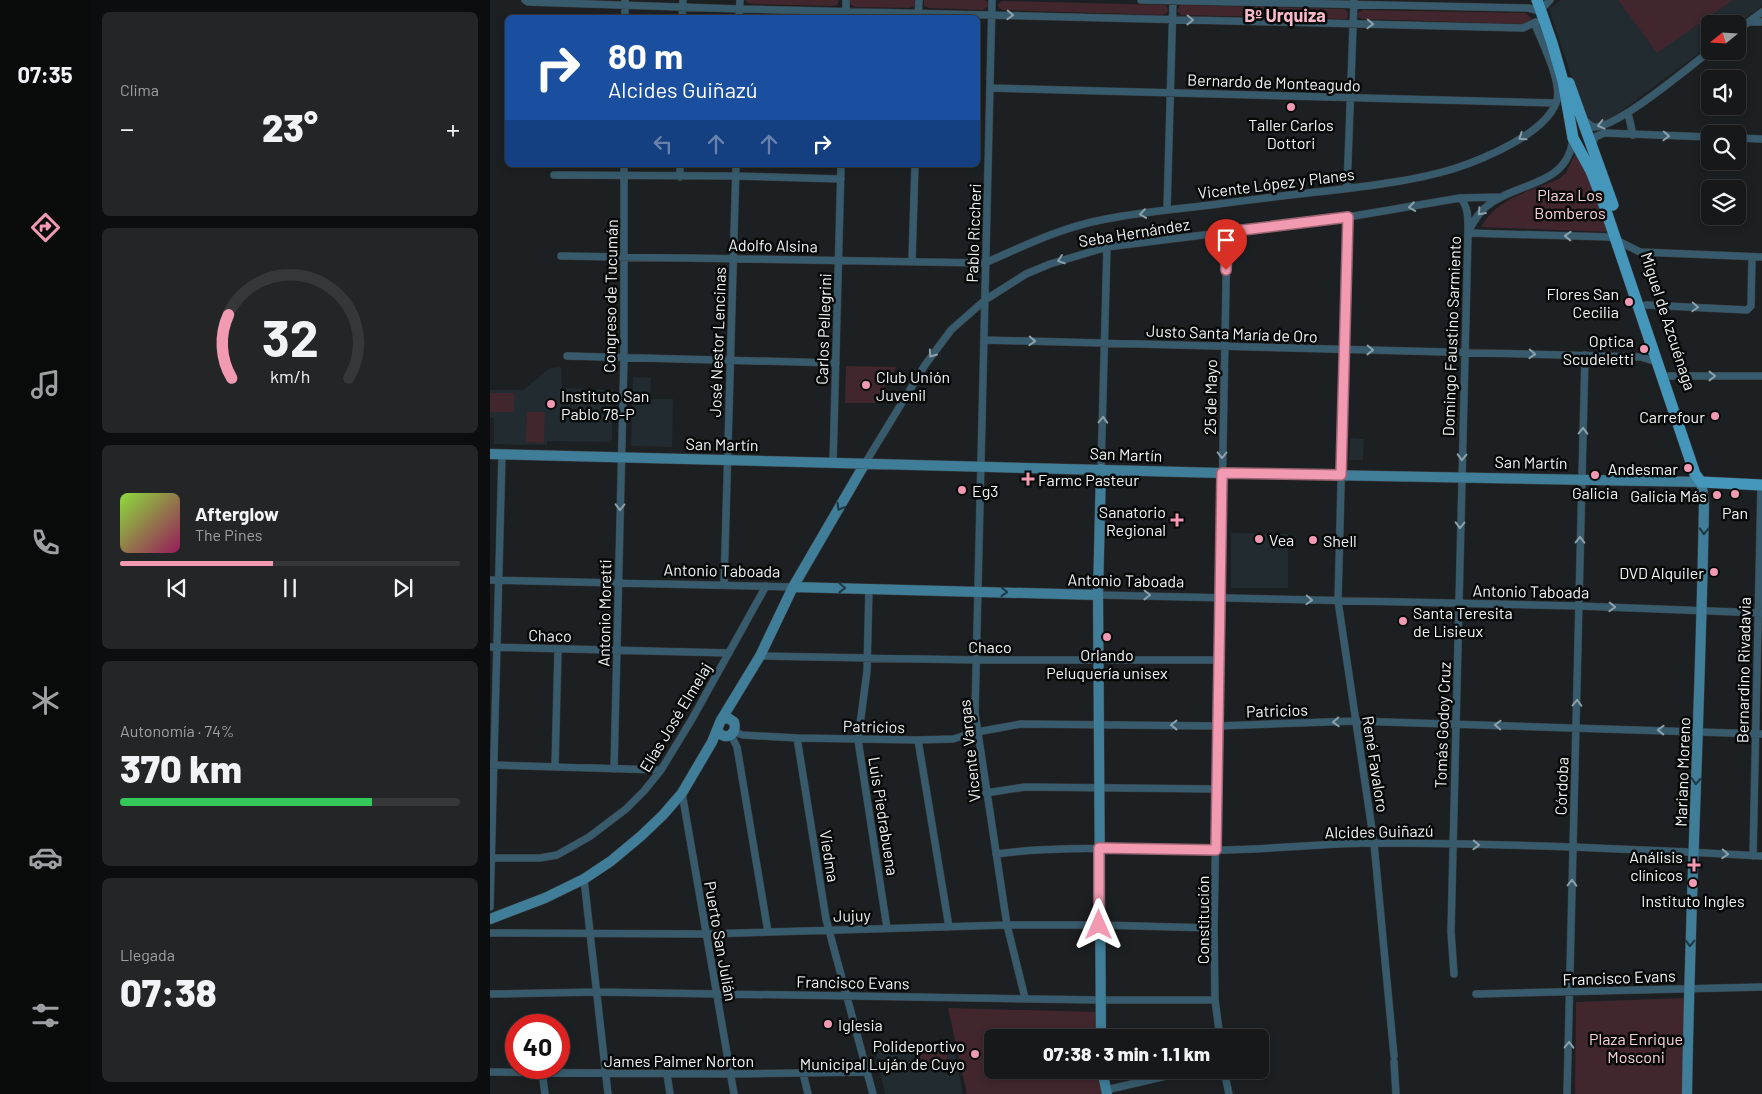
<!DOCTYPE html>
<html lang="es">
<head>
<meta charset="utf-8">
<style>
	body { margin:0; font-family:Barlow,sans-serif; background:#232527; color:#f1f3f6; height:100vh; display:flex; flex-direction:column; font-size:19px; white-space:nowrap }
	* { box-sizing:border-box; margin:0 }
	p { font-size:16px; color:#9ea0a2 }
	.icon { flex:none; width:28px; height:28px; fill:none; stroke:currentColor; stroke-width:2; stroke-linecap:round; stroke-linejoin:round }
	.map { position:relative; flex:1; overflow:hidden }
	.sheet { display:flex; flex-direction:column; gap:12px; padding:12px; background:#0c0d0e; width:400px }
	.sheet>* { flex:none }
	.hud { position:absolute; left:15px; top:15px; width:475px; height:152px; border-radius:8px; box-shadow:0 2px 8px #0003,0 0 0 1px #353739; background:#1a4fa0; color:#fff; overflow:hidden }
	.needle { width:32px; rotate:252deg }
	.tools { position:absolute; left:1211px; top:15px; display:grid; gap:10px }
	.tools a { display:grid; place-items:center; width:45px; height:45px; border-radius:8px; background:#16181a; box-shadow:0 2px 8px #0003,0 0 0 1px #353739; font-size:25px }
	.speed { position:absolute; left:15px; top:1014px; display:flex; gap:10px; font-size:25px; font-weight:700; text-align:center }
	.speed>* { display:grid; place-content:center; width:65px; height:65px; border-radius:50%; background:#16181a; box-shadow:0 2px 8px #0003,0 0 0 1px #353739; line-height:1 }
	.speed .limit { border:8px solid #d22; background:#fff; color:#111 }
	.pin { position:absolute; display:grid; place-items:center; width:42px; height:42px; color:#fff; margin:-51px -21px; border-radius:50% 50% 50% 0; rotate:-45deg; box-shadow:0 0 5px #0007 }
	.pin .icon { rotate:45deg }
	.me { position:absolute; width:55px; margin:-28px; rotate:0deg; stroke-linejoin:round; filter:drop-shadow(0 0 4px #0008) }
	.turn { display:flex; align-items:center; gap:18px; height:105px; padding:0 20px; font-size:22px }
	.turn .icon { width:65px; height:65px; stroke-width:2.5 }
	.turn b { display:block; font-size:35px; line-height:42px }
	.lanes { display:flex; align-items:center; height:48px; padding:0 20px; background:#0003; justify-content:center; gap:25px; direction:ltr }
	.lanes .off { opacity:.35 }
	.big { font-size:38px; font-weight:800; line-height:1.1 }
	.sheet .tile { flex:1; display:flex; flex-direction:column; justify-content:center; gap:8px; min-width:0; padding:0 18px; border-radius:8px; background:#232527 }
	.sheet .dial { align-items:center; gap:0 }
	.dial svg { height:130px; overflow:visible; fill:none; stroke:#353739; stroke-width:7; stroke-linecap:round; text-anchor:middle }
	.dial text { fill:#f1f3f6; stroke:none }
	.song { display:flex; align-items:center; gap:15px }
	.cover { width:60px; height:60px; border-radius:8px; background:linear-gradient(135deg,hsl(90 70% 55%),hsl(330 70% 35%)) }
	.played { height:5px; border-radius:2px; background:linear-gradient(90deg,#f19ab2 45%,#353739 45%) }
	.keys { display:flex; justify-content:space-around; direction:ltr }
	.heat { display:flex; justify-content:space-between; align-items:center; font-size:28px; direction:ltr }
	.charge { height:8px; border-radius:4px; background:linear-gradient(90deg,#34c759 74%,#353739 0) }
	.trip { position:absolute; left:494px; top:1029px; width:285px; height:50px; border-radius:8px; background:#16181a; box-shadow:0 2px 8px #0003,0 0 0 1px #353739; font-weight:800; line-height:50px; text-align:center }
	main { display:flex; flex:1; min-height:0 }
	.menu { display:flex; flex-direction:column; width:90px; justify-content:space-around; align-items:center; background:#090a0a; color:#9ea0a2 }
	.menu .icon { width:35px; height:35px }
	.menu .active { color:#f19ab2 }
	.menu b { font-size:22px; color:#f1f3f6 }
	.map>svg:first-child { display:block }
</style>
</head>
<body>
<main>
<nav class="menu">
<b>07:35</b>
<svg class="icon active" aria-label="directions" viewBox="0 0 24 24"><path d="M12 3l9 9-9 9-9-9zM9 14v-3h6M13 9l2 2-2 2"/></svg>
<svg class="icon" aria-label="music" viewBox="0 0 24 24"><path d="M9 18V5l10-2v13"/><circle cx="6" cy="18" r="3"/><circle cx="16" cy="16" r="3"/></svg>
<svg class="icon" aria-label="phone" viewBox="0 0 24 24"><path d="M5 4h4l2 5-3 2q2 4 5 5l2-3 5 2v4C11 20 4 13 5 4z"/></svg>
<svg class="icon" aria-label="climate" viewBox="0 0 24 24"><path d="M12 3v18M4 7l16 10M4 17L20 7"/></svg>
<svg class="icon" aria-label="car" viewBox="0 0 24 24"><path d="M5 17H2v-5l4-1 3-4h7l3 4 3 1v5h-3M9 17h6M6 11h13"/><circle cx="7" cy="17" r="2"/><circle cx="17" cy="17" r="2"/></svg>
<svg class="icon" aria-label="filters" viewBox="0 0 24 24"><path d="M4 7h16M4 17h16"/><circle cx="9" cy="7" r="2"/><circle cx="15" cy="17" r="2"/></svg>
</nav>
<section class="sheet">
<div class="tile"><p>Clima</p>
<div class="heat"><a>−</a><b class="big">23°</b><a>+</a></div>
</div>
<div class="tile dial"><svg viewBox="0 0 100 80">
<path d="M14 69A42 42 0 1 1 86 69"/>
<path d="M14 69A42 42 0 0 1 12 30" stroke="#f19ab2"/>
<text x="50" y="56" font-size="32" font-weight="700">32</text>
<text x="50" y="72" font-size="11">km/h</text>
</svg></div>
<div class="tile">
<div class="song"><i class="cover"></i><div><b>Afterglow</b><p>The Pines</p></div></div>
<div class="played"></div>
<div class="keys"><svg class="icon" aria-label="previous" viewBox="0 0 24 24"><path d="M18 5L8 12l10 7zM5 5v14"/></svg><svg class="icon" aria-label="pause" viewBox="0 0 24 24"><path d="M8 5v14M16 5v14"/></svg><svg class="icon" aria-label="next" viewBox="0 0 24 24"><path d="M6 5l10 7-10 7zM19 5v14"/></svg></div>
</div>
<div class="tile"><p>Autonomía · 74%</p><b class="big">370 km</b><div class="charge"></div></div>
<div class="tile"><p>Llegada</p><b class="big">07:38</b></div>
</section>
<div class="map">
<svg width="1272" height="1094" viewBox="0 0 1272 1094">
	<rect width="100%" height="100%" fill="#1d2022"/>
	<!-- built -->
	<path fill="#212b30" d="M1071,0H1272V6L1248,24H1220V45L1115,123L1110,124L1103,123L1095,117L1059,9Z
		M71,367L72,388L122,390V439L117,442L57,441V445L4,444V418H0V390H33L60,368Z
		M143,377L161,378L160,399H183L182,447L141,446Z
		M860,438L874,439L873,460H859Z
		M741,533L798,534V588H741Z
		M384,1043L463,1045L473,1094H395Z"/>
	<!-- green -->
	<path fill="#41262d" d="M255,0H349L347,5L342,6L263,4L258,3Z
		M359,0H424L426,4L423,7L419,8L365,7L361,5Z
		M434,0H494L497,1L498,6L493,10L439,8L434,6Z
		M1128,0H1243L1167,53Z
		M512,1L674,5H676L678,10L677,13L673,15L513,10L508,7L509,3Z
		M690,5L854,9L857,11L858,16L856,19H852L691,15L687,11Z
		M872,10L1036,13L1042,19L1034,24L872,19L868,17V13Z
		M1086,152L1095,168L1121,232L991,227C1007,198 1040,191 1069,179L1076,173Z
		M356,366L406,367L385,403H355Z
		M0,393H24V412H0Z
		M37,412H55L54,443L36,442Z
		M1195,998L1194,1094H1085L1086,1002Z
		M458,1008L607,1012L606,1037L502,1038V1070H607L613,1094H477Z
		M428,1048L457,1049V1068H428Z"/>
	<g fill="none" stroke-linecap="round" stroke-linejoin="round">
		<defs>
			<path id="street" d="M35,0L38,2L250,9L1033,28L1046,22
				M502,0L485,713L517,925L535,998
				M651,0L1038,8L1050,11
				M1050,11L1060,0
				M135,18V0
				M192,18L193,0
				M249,18L250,0
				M356,18V0
				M428,18L429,0
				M1259,22H1272
				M1248,30L1272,12
				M500,88L1066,103
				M1138,113L1143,135
				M1095,121L1103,127C1126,129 1199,67 1220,51
				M1248,138L1272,139
				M1102,145L1105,137L1114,133L1220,137
				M64,175L246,176L351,179
				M190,177V165
				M857,188L864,0
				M677,210L683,0
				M858,217L848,601L884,843L904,1056
				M979,230C984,221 989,212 997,206C1028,181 1078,187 1083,138
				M978,233L1120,237L1150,252L1272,257
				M71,256L495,263C536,245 572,227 616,219C650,212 686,209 721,205C759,200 798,195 837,191C879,186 923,181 963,169C994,159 1054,134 1066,103C1074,85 1052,43 1045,24
				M422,261L425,165
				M1156,305L1257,310L1261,306L1262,257
				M494,340L1151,357L1167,362
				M77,356L346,363
				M1173,376H1272
				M343,464L351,165
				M374,465L435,365L461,330L495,300L536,274L560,264L617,247L858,217L970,198L1011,197
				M611,469L617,247
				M0,580L303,587
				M234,585L246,165
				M379,588L377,671L368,740L397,928
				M608,595L1089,606L1272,613
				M0,647L239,653
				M270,656L486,660H729
				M244,732L253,735L307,738L428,740L463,739L487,732L531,724L728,726L865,721L1272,734
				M241,735L247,747L278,932
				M307,738L336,919L383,1094
				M428,740L459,927
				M0,765L171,770
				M65,767L68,649
				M124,769L134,357V165
				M192,793L244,1094
				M496,793L535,787L727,789
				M506,854C578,844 652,851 725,850C779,850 833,843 887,843C1015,843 1144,849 1272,856
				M1263,856L1271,485
				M0,858H50L67,855L99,837L136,809L154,791L171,770L202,719L276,586
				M94,879L118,1094
				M0,907L12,455
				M0,933L216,934L517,925H609L724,928
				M964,974L961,932L978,233C978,222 979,206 970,198
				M0,994L107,992L610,1000H725
				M986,994L1272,987
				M730,1038L725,1000L724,928L737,232
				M904,1062L906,1094
				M734,1070L739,1094
				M0,1072L240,1074L377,1072
				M52,1072L55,1094
				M313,1073L318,1094
				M177,1074L180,1094
				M616,1090L702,1070
				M1077,1094L1095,355"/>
			<path id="secondary" d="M0,454L732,473L1211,482L1214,500C1211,698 1200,896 1197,1094
				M303,587L608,595
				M227,730C234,742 248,735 244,722L238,718L231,720
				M0,919L55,898L94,879L121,861L151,836L173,815L192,793L222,742L231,720L270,656L303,587L374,465
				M611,1038L608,595L611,469
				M612,1070L617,1094"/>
			<path id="primary" d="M1047,0L1062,43L1073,81L1083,138L1101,171L1112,199L1205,474L1211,482
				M1079,83L1123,205
				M1211,482L1272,485"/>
		</defs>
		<!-- street casing -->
		<use href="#street" stroke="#3b3e40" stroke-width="8"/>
		<!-- secondary casing -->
		<use href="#secondary" stroke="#3b3e40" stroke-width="11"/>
		<!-- primary casing -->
		<use href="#primary" stroke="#3b3e40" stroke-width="12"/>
		<!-- street -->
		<use href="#street" stroke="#375b6c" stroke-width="7"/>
		<!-- secondary -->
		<use href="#secondary" stroke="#3f7d98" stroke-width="10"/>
		<!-- primary -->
		<use href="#primary" stroke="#4497ba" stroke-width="11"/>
	</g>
	<!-- one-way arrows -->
	<defs><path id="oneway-chevron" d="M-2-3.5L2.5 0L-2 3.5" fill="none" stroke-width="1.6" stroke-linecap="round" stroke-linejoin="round" transform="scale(1.25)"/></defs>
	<g stroke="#8ba0aa">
		<use href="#oneway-chevron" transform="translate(520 15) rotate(2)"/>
		<use href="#oneway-chevron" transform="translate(700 20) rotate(1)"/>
		<use href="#oneway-chevron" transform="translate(880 24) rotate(2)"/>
		<use href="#oneway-chevron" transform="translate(1111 125) rotate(166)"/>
		<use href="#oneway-chevron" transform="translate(1176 136) rotate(2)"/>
		<use href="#oneway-chevron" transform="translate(1032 137) rotate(146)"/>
		<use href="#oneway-chevron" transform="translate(922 207) rotate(171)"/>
		<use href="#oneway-chevron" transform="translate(991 212) rotate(132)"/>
		<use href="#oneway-chevron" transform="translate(653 214) rotate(172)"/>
		<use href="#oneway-chevron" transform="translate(1078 236) rotate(-178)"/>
		<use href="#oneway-chevron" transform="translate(571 260) rotate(161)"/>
		<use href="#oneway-chevron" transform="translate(1205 307) rotate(3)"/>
		<use href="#oneway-chevron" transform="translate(542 341) rotate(2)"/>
		<use href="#oneway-chevron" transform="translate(880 350) rotate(1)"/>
		<use href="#oneway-chevron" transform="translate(442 354) rotate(125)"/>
		<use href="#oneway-chevron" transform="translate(1042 354) rotate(2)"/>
		<use href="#oneway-chevron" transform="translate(1222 376)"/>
		<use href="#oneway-chevron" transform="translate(613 420) rotate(-88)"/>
		<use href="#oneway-chevron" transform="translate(1093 431) rotate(-89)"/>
		<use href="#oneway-chevron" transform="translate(732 455) rotate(91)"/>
		<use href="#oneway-chevron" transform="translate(972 457) rotate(92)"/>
		<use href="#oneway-chevron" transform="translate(130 507) rotate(91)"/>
		<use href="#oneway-chevron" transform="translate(970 525) rotate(91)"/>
		<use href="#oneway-chevron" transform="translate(1090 540) rotate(-89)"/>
		<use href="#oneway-chevron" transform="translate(657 595) rotate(1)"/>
		<use href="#oneway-chevron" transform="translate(819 600) rotate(2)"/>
		<use href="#oneway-chevron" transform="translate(1122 607) rotate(2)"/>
		<use href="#oneway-chevron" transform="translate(1087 703) rotate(-89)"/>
		<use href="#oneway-chevron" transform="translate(846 722) rotate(177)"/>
		<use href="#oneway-chevron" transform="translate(684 725) rotate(-180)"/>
		<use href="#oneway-chevron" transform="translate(1008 725) rotate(-178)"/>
		<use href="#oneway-chevron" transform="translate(1171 730) rotate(-178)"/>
		<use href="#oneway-chevron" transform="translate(986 845) rotate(2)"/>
		<use href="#oneway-chevron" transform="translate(1235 854) rotate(3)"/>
		<use href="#oneway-chevron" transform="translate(1082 883) rotate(-89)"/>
		<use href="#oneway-chevron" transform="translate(1079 1045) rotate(-89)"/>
	</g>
	<g stroke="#1e3843">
		<use href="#oneway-chevron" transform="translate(350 507) rotate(120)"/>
		<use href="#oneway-chevron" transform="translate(1214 531) rotate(91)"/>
		<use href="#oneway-chevron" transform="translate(352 588) rotate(1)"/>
		<use href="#oneway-chevron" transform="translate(514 592) rotate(2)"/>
		<use href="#oneway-chevron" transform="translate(1206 781) rotate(93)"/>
		<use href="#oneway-chevron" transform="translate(1200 943) rotate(92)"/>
	</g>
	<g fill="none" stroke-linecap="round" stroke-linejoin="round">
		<defs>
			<path id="route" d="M609,925V848L726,850L732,473L851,475L858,217L737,232L736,270"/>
		</defs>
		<!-- route casing -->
		<use href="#route" stroke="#9d6474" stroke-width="12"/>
		<!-- route -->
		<use href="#route" stroke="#f19ab2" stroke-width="9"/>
	</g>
	<!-- markers -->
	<g fill="#f19ab2" stroke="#080a0a" stroke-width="2">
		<circle cx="801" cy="107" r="5"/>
		<circle cx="1139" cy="302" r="5"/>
		<circle cx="1154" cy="349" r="5"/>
		<circle cx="376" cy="385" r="5"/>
		<circle cx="61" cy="404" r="5"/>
		<circle cx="1225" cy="416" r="5"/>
		<circle cx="1198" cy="468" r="5"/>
		<circle cx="1105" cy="475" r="5"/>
		<path d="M535.5 471.5h5v5h5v5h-5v5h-5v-5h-5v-5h5z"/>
		<circle cx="472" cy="490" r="5"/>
		<circle cx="1245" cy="494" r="5"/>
		<circle cx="1227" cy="495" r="5"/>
		<path d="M684.5 512.5h5v5h5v5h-5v5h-5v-5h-5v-5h5z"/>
		<circle cx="769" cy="539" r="5"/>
		<circle cx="823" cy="540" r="5"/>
		<circle cx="1224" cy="572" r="5"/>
		<circle cx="913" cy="621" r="5"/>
		<circle cx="617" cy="637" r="5"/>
		<path d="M1201.5 857.5h5v5h5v5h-5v5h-5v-5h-5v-5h5z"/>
		<circle cx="1203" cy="883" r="5"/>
		<circle cx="338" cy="1024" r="5"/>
		<circle cx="485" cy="1054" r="5"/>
	</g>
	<g text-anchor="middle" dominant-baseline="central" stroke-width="5" stroke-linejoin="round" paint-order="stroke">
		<!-- street labels -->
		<g font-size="16" fill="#f1f4f5" stroke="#080a0a">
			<text transform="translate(784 82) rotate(2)">Bernardo de Monteagudo</text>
			<text transform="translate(786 183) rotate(-7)">Vicente López y Planes</text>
			<text transform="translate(644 232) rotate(-9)">Seba Hernández</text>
			<text transform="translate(483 233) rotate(-88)">Pablo Riccheri</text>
			<text transform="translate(283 245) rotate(1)">Adolfo Alsina</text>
			<text transform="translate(120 296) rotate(-89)">Congreso de Tucumán</text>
			<text transform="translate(1179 321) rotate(72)">Miguel de Azcuénaga</text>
			<text transform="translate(333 329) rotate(-88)">Carlos Pellegrini</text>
			<text transform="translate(742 333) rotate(2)">Justo Santa María de Oro</text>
			<text transform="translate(961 336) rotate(-88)">Domingo Faustino Sarmiento</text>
			<text transform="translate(227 342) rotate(-88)">José Nestor Lencinas</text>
			<text transform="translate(720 397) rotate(-89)">25 de Mayo</text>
			<text transform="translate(232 444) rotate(1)">San Martín</text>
			<text transform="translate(636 454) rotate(2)">San Martín</text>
			<text transform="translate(1041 462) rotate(1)">San Martín</text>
			<text transform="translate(232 570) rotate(1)">Antonio Taboada</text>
			<text transform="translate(636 580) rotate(1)">Antonio Taboada</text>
			<text transform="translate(1041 591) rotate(1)">Antonio Taboada</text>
			<text transform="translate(114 613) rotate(-89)">Antonio Moretti</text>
			<text transform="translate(60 635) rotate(1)">Chaco</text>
			<text x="500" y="646">Chaco</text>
			<text transform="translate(1253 670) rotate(-89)">Bernardino Rivadavia</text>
			<text transform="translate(787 710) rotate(-2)">Patricios</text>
			<text transform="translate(185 717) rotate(-59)">Elías José Elmelaj</text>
			<text transform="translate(952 725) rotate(-88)">Tomás Godoy Cruz</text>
			<text transform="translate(384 726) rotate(1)">Patricios</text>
			<text transform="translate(479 751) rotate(-96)">Vicente Vargas</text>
			<text transform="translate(886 764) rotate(81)">René Favaloro</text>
			<text transform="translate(1192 772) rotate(-88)">Mariano Moreno</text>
			<text transform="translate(1071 786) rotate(-88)">Córdoba</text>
			<text transform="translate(394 816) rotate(81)">Luis Piedrabuena</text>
			<text transform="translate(889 831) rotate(-1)">Alcides Guiñazú</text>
			<text transform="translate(340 856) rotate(81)">Viedma</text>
			<text transform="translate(362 915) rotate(-1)">Jujuy</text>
			<text transform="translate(712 920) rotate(-90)">Constitución</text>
			<text transform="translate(231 941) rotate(80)">Puerto San Julián</text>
			<text transform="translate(1129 977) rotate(-2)">Francisco Evans</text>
			<text transform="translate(363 982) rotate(1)">Francisco Evans</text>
			<text x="189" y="1060">James Palmer Norton</text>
		</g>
		<!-- poi labels -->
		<g font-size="16" fill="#f1f4f5" stroke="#080a0a" text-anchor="end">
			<text x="801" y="124" text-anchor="middle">Taller Carlos<tspan x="801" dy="18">Dottori</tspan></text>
			<text x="1129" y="293">Flores San<tspan x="1129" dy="18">Cecilia</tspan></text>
			<text x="1144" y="340">Optica<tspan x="1144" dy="18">Scudeletti</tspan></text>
			<text x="386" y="376" text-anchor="start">Club Unión<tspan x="386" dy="18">Juvenil</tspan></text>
			<text x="71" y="395" text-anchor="start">Instituto San<tspan x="71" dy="18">Pablo 78-P</tspan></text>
			<text x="1215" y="416">Carrefour</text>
			<text x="1188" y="468">Andesmar</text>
			<text x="548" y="479" text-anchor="start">Farmc Pasteur</text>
			<text x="482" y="490" text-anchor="start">Eg3</text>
			<text x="1105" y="492" text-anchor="middle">Galicia</text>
			<text x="1217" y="495">Galicia Más</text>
			<text x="676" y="511">Sanatorio<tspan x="676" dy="18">Regional</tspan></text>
			<text x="1245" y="512" text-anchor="middle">Pan</text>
			<text x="779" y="539" text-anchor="start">Vea</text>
			<text x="833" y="540" text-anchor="start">Shell</text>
			<text x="1214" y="572">DVD Alquiler</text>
			<text x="923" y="612" text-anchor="start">Santa Teresita<tspan x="923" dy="18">de Lisieux</tspan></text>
			<text x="617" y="654" text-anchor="middle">Orlando<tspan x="617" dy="18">Peluquería unisex</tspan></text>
			<text x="1193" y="856">Análisis<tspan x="1193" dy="18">clínicos</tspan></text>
			<text x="1203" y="900" text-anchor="middle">Instituto Ingles</text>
			<text x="348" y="1024" text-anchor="start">Iglesia</text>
			<text x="475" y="1045">Polideportivo<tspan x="475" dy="18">Municipal Luján de Cuyo</tspan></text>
		</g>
		<!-- park labels -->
		<g font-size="16" fill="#fbd1db" stroke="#080a0a">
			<text x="1080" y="194">Plaza Los<tspan x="1080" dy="18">Bomberos</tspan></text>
			<text x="1146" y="1038">Plaza Enrique<tspan x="1146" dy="18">Mosconi</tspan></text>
		</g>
		<!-- neighbourhood labels -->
		<g font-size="18" font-weight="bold" fill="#fbb8ca" stroke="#080a0a">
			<text x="795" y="15">Bº Urquiza</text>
		</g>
	</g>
</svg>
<div class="tools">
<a><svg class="needle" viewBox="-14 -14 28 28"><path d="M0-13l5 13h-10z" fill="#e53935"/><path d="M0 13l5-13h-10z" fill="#9ea0a2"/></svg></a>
<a><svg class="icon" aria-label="sound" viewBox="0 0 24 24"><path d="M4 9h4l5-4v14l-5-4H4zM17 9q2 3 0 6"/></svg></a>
<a><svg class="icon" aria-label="search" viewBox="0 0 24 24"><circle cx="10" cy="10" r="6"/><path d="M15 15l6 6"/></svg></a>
<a><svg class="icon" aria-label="layers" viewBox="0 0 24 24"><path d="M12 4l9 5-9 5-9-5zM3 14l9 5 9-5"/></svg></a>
</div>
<div class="speed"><div class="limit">40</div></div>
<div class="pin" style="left:736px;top:270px;background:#d93025"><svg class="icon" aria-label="arrive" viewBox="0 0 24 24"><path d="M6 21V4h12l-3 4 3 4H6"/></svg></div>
<svg class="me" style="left:609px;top:925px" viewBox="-20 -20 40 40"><path d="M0-17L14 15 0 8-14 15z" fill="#f19ab2" stroke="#fff" stroke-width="4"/></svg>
<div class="trip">07:38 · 3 min · 1.1 km</div>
<div class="hud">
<div class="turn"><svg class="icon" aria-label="right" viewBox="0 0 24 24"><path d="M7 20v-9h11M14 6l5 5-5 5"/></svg><div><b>80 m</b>Alcides Guiñazú</div></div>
<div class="lanes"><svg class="icon off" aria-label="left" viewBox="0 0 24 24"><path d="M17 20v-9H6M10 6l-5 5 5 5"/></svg><svg class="icon off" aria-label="ahead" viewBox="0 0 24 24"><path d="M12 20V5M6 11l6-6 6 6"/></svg><svg class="icon off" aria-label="ahead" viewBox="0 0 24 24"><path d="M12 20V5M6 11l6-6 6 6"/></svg><svg class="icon" aria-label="right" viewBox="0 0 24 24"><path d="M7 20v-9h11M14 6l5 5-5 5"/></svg></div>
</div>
</div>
</main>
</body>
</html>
